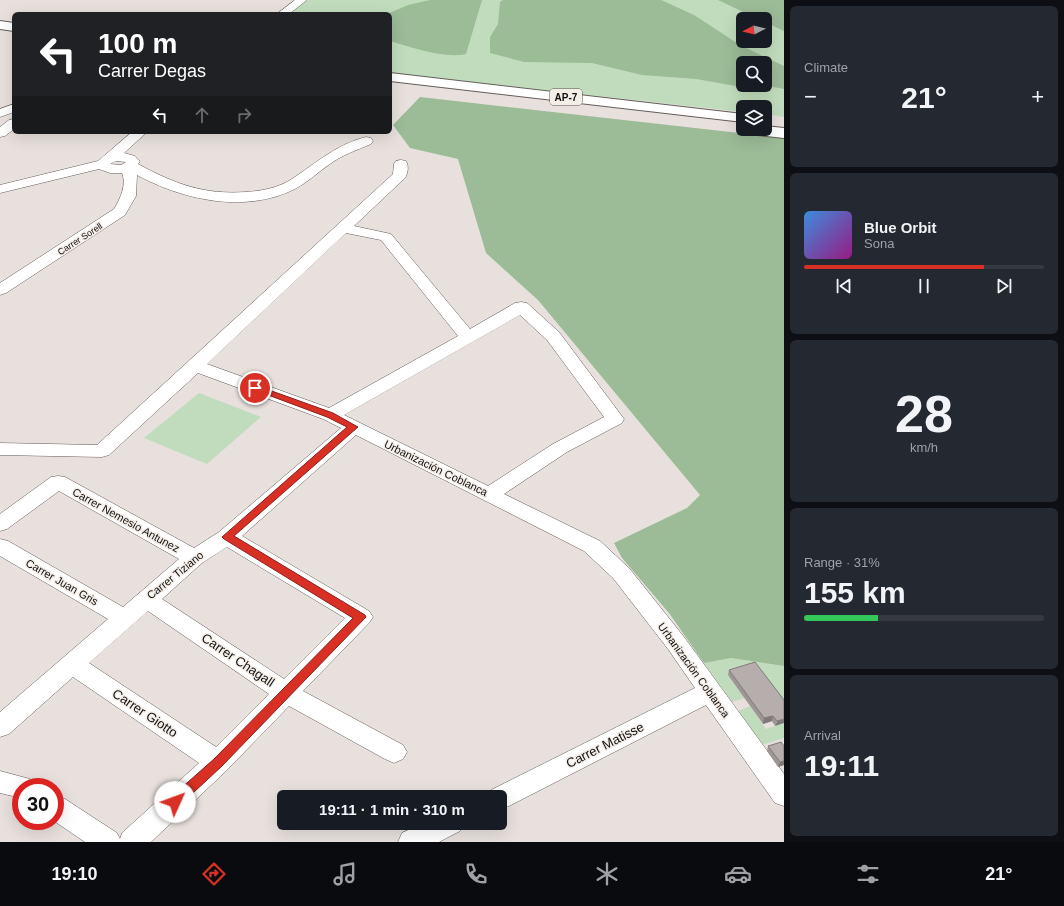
<!DOCTYPE html>
<html lang="en">
<head>
<meta charset="utf-8">
<style>
	body { margin:0; font-family:Helvetica,sans-serif; background:#242831; color:#f1f3f6; height:100vh; display:flex; flex-direction:column; font-size:15px; white-space:nowrap }
	* { box-sizing:border-box; margin:0 }
	p { font-size:13px; color:#9ea1a6 }
	.icon { flex:none; width:22px; height:22px; fill:none; stroke:currentColor; stroke-width:2; stroke-linecap:round; stroke-linejoin:round }
	.map { position:relative; flex:1; overflow:hidden }
	.details { display:flex; flex-direction:column; gap:6px; padding:6px; background:#0d0f14; width:280px }
	.details>* { flex:none }
	.top-card { position:absolute; left:12px; top:12px; width:380px; height:122px; border-radius:6px; box-shadow:0 4px 16px #0002; background:#202124; color:#fff; overflow:hidden }
	.needle { width:26px; rotate:263deg }
	.buttons { position:absolute; left:736px; top:12px; display:grid; gap:8px }
	.buttons a { display:grid; place-items:center; width:36px; height:36px; border-radius:6px; background:#171b24; box-shadow:0 4px 16px #0002; font-size:20px }
	.speed { position:absolute; left:12px; top:778px; display:flex; gap:8px; font-size:20px; font-weight:700; text-align:center }
	.speed>* { display:grid; place-content:center; width:52px; height:52px; border-radius:50%; background:#171b24; box-shadow:0 4px 16px #0002; line-height:1 }
	.speed .limit { border:6px solid #d22; background:#fff; color:#111 }
	.pin { position:absolute; display:grid; place-items:center; width:34px; height:34px; color:#fff; margin:-17px; border:2px solid #fff; border-radius:50%; box-shadow:0 1px 4px #0007 }
	.me { position:absolute; width:44px; margin:-22px; rotate:47deg; stroke-linejoin:round; filter:drop-shadow(0 0 3px #0008) }
	.turn { display:flex; align-items:center; gap:14px; height:84px; padding:0 20px; font-size:18px }
	.turn .icon { width:52px; height:52px; stroke-width:2.5 }
	.turn b { display:block; font-size:28px; line-height:34px }
	.lanes { display:flex; align-items:center; height:38px; padding:0 20px; background:#0003; justify-content:center; gap:20px; direction:ltr }
	.lanes .off { opacity:.35 }
	.big { font-size:30px; font-weight:700; line-height:1.1 }
	.details .widget { flex:1; display:flex; flex-direction:column; justify-content:center; gap:6px; min-width:0; padding:0 14px; border-radius:6px; background:#242831 }
	.details .dial { align-items:center; gap:0 }
	.dial b { font-size:52px; line-height:1 }
	.song { display:flex; align-items:center; gap:12px }
	.cover { width:48px; height:48px; border-radius:6px; background:linear-gradient(135deg,hsl(210 70% 55%),hsl(310 70% 35%)) }
	.played { height:4px; border-radius:2px; background:linear-gradient(90deg,#d93025 75%,#363941 75%) }
	.keys { display:flex; justify-content:space-around; direction:ltr }
	.heat { display:flex; justify-content:space-between; align-items:center; font-size:22px; direction:ltr }
	.charge { height:6px; border-radius:3px; background:linear-gradient(90deg,#34c759 31%,#363941 0) }
	.trip { position:absolute; left:277px; top:790px; width:230px; height:40px; border-radius:6px; background:#171b24; box-shadow:0 4px 16px #0002; font-weight:700; line-height:40px; text-align:center }
	.dock { display:flex; height:64px; justify-content:space-around; align-items:center; background:#090b0e; color:#9ea1a6 }
	.dock .icon { width:28px; height:28px }
	.dock .active { color:#d93025 }
	.dock b { font-size:18px; color:#f1f3f6 }
	main { display:flex; flex:1; min-height:0 }
	.map>svg:first-child { display:block }
</style>
</head>
<body>
<main>
<div class="map">
<svg width="784" height="842" viewBox="0 0 784 842">
	<rect width="100%" height="100%" fill="#e7e0dc"/>
	<!-- green -->
	<path fill="#c1dcbd" fill-rule="evenodd" d="M308,0H784V117L765,114V107H743V112L390,73V14H287L296,6ZM743,19H765V41H743ZM743,63H765V85H743Z
		M199,393L261,417L207,464L144,438Z
		M731,658L784,666V701L745,698L732,702L704,663Z
		M750,706L766,729L784,723V738L762,745L738,711Z"/>
	<!-- forest -->
	<path fill="#9cbb97" fill-rule="evenodd" d="M430,0H482L466,54C445,59 410,47 390,41V14H387L408,5Z
		M503,0H661L694,15L740,45L784,66V89L768,86L753,89L696,79L642,75L592,63L524,62L490,53V37L498,24L500,2ZM743,63H765V85H743Z
		M718,0H784V31L765,22V19H758Z
		M420,97L784,138V666L731,658L704,663L669,613L622,558L614,543L687,508L700,495L538,300L486,253L458,159L410,148L393,125Z"/>
	<g fill="none" stroke-linecap="round" stroke-linejoin="round">
		<defs>
			<path id="minor" d="M295,0H307L289,14H277Z
				M14,104V112L0,117V109Z
				M14,119V129L5,136L0,137V127L9,120Z
				M132,132H147L124,153L135,156L140,161L138,164C175,184 204,195 246,192C262,191 278,188 292,179C316,163 337,144 366,137L371,138L373,141L371,144C357,150 342,155 330,164C318,172 308,182 295,189C245,214 183,200 137,175L136,196L125,215L6,293L0,295V283L114,209C120,199 127,185 122,173H110L99,169L0,193V185L98,161ZM116,161L126,162L121,165L110,164Z
				M401,160L406,161C409,166 408,173 405,178L354,226L391,234L470,329L515,303L521,302L527,303L559,332L624,419L622,423L567,452L504,494L600,541L629,568L684,637L784,774V806L775,803L706,705L509,806L500,809V797H487L491,790L695,688L668,649L613,578L584,551L356,435L242,536L369,611L373,617L369,623L303,691L403,745L407,752L403,759L394,763L385,759L289,706L227,770L151,842H85L54,821L55,795L65,799L117,833L120,839L122,833L199,763L73,677L9,734L0,737V712L108,619L0,556V539L8,541L123,607L179,559L59,491L7,529L0,531V514L51,477L58,476L65,477L194,548L219,532L341,428L323,419L198,373L109,455L102,457L0,455V443L97,445L393,174L394,164L396,161ZM346,233L381,240L458,336L329,408L207,364ZM520,315L547,340L604,417L553,444L488,486L344,415ZM227,547L345,618L284,679L162,599L202,563ZM148,611L269,694L216,747L89,663Z
				M0,771L30,779L34,787H21V798L0,793Z
				M423,823H464L460,831L439,842H398L402,833Z"/>
			<path id="highway" d="M0,21L14,23V31L0,29Z
				M390,73L743,114V122L390,81Z
				M765,126L784,128V138L749,134L744,132L741,129L743,127V129H765Z"/>
		</defs>
		<!-- minor casing -->
		<use href="#minor" stroke="#645e5b" stroke-width="1"/>
		<!-- highway casing -->
		<use href="#highway" stroke="#645e5b" stroke-width="2"/>
		<!-- minor -->
		<use href="#minor" fill="#fff" fill-rule="evenodd"/>
		<!-- highway -->
		<use href="#highway" fill="#fff" fill-rule="evenodd"/>
	</g>
	<!-- wall -->
	<path fill="#9d9695" d="M729,670L784,700L775,726L772,721L763,724L728,675Z
		M768,746L784,765L778,767L767,751Z"/>
	<!-- shaded-wall -->
	<path fill="#7f7a79" d="M773,716L772,721L763,724L764,718Z
		M784,719V723L775,726L777,721Z
		M784,761V765L778,767L780,762Z"/>
	<!-- building -->
	<path fill="#b6aead" stroke="#7f7a79" d="M755,662L784,700V719L777,721L773,716L764,718L729,670Z
		M781,742L784,746V761L780,762L768,746Z"/>
	<!-- route -->
	<path fill="#d93025" stroke="#8d1f18" d="M255,385L333,413L358,427L234,536L365,615L366,617L222,766L179,806L175,808L170,806L168,802L170,798L214,759L353,618L224,539L222,537L347,427L327,417L252,389L251,388L252,386Z"/>
	<g text-anchor="middle" dominant-baseline="central" stroke-width="3" stroke-linejoin="round" paint-order="stroke">
		<!-- far-street labels -->
		<g font-size="9" fill="#131110" stroke="#f4eee9">
			<text transform="translate(80 239) rotate(-33)">Carrer Sorell</text>
		</g>
		<!-- shield labels -->
		<rect fill="#f4eee9" stroke="#565351" stroke-width="1" x="550" y="89" width="32" height="16" rx="3"/>
		<g font-size="10" font-weight="bold" fill="#131110">
			<text x="566" y="97">AP-7</text>
		</g>
		<!-- street labels -->
		<g font-size="11" fill="#131110" stroke="#f4eee9">
			<text transform="translate(436 468) rotate(26)">Urbanización Coblanca</text>
			<text transform="translate(126 520) rotate(29)">Carrer Nemesio Antunez</text>
			<text transform="translate(175 575) rotate(-39)">Carrer Tiziano</text>
			<text transform="translate(62 582) rotate(30)">Carrer Juan Gris</text>
			<text transform="translate(694 670) rotate(54)">Urbanización Coblanca</text>
		</g>
		<!-- near-street labels -->
		<g font-size="13" fill="#131110" stroke="#f4eee9">
			<text transform="translate(238 660) rotate(34)">Carrer Chagall</text>
			<text transform="translate(145 713) rotate(34)">Carrer Giotto</text>
			<text transform="translate(605 745) rotate(-27)">Carrer Matisse</text>
		</g>
	</g>
</svg>
<div class="buttons">
<a><svg class="needle" viewBox="-14 -14 28 28"><path d="M0-13l5 13h-10z" fill="#e53935"/><path d="M0 13l5-13h-10z" fill="#9ea1a6"/></svg></a>
<a><svg class="icon" aria-label="search" viewBox="0 0 24 24"><circle cx="10" cy="10" r="6"/><path d="M15 15l6 6"/></svg></a>
<a><svg class="icon" aria-label="layers" viewBox="0 0 24 24"><path d="M12 4l9 5-9 5-9-5zM3 14l9 5 9-5"/></svg></a>
</div>
<div class="speed"><div class="limit">30</div></div>
<div class="pin" style="left:255px;top:388px;background:#d93025"><svg class="icon" aria-label="arrive" viewBox="0 0 24 24"><path d="M6 21V4h12l-3 4 3 4H6"/></svg></div>
<svg class="me" style="left:175px;top:802px" viewBox="-20 -20 40 40"><circle r="19" fill="#fff"/><path d="M0-13L10 11 0 6-10 11z" fill="#d93025"/></svg>
<div class="trip">19:11 · 1 min · 310 m</div>
<div class="top-card">
<div class="turn"><svg class="icon" aria-label="left" viewBox="0 0 24 24"><path d="M17 20v-9H6M10 6l-5 5 5 5"/></svg><div><b>100 m</b>Carrer Degas</div></div>
<div class="lanes"><svg class="icon" aria-label="left" viewBox="0 0 24 24"><path d="M17 20v-9H6M10 6l-5 5 5 5"/></svg><svg class="icon off" aria-label="ahead" viewBox="0 0 24 24"><path d="M12 20V5M6 11l6-6 6 6"/></svg><svg class="icon off" aria-label="right" viewBox="0 0 24 24"><path d="M7 20v-9h11M14 6l5 5-5 5"/></svg></div>
</div>
</div>
<section class="details">
<div class="widget"><p>Climate</p>
<div class="heat"><a>−</a><b class="big">21°</b><a>+</a></div>
</div>
<div class="widget">
<div class="song"><i class="cover"></i><div><b>Blue Orbit</b><p>Sona</p></div></div>
<div class="played"></div>
<div class="keys"><svg class="icon" aria-label="previous" viewBox="0 0 24 24"><path d="M18 5L8 12l10 7zM5 5v14"/></svg><svg class="icon" aria-label="pause" viewBox="0 0 24 24"><path d="M8 5v14M16 5v14"/></svg><svg class="icon" aria-label="next" viewBox="0 0 24 24"><path d="M6 5l10 7-10 7zM19 5v14"/></svg></div>
</div>
<div class="widget dial"><b>28</b><p>km/h</p></div>
<div class="widget"><p>Range · 31%</p><b class="big">155 km</b><div class="charge"></div></div>
<div class="widget"><p>Arrival</p><b class="big">19:11</b></div>
</section>
</main>
<nav class="dock">
<b>19:10</b>
<svg class="icon active" aria-label="directions" viewBox="0 0 24 24"><path d="M12 3l9 9-9 9-9-9zM9 14v-3h6M13 9l2 2-2 2"/></svg>
<svg class="icon" aria-label="music" viewBox="0 0 24 24"><path d="M9 18V5l10-2v13"/><circle cx="6" cy="18" r="3"/><circle cx="16" cy="16" r="3"/></svg>
<svg class="icon" aria-label="phone" viewBox="0 0 24 24"><path d="M5 4h4l2 5-3 2q2 4 5 5l2-3 5 2v4C11 20 4 13 5 4z"/></svg>
<svg class="icon" aria-label="climate" viewBox="0 0 24 24"><path d="M12 3v18M4 7l16 10M4 17L20 7"/></svg>
<svg class="icon" aria-label="car" viewBox="0 0 24 24"><path d="M5 17H2v-5l4-1 3-4h7l3 4 3 1v5h-3M9 17h6M6 11h13"/><circle cx="7" cy="17" r="2"/><circle cx="17" cy="17" r="2"/></svg>
<svg class="icon" aria-label="filters" viewBox="0 0 24 24"><path d="M4 7h16M4 17h16"/><circle cx="9" cy="7" r="2"/><circle cx="15" cy="17" r="2"/></svg>
<b>21°</b>
</nav>
</body>
</html>
